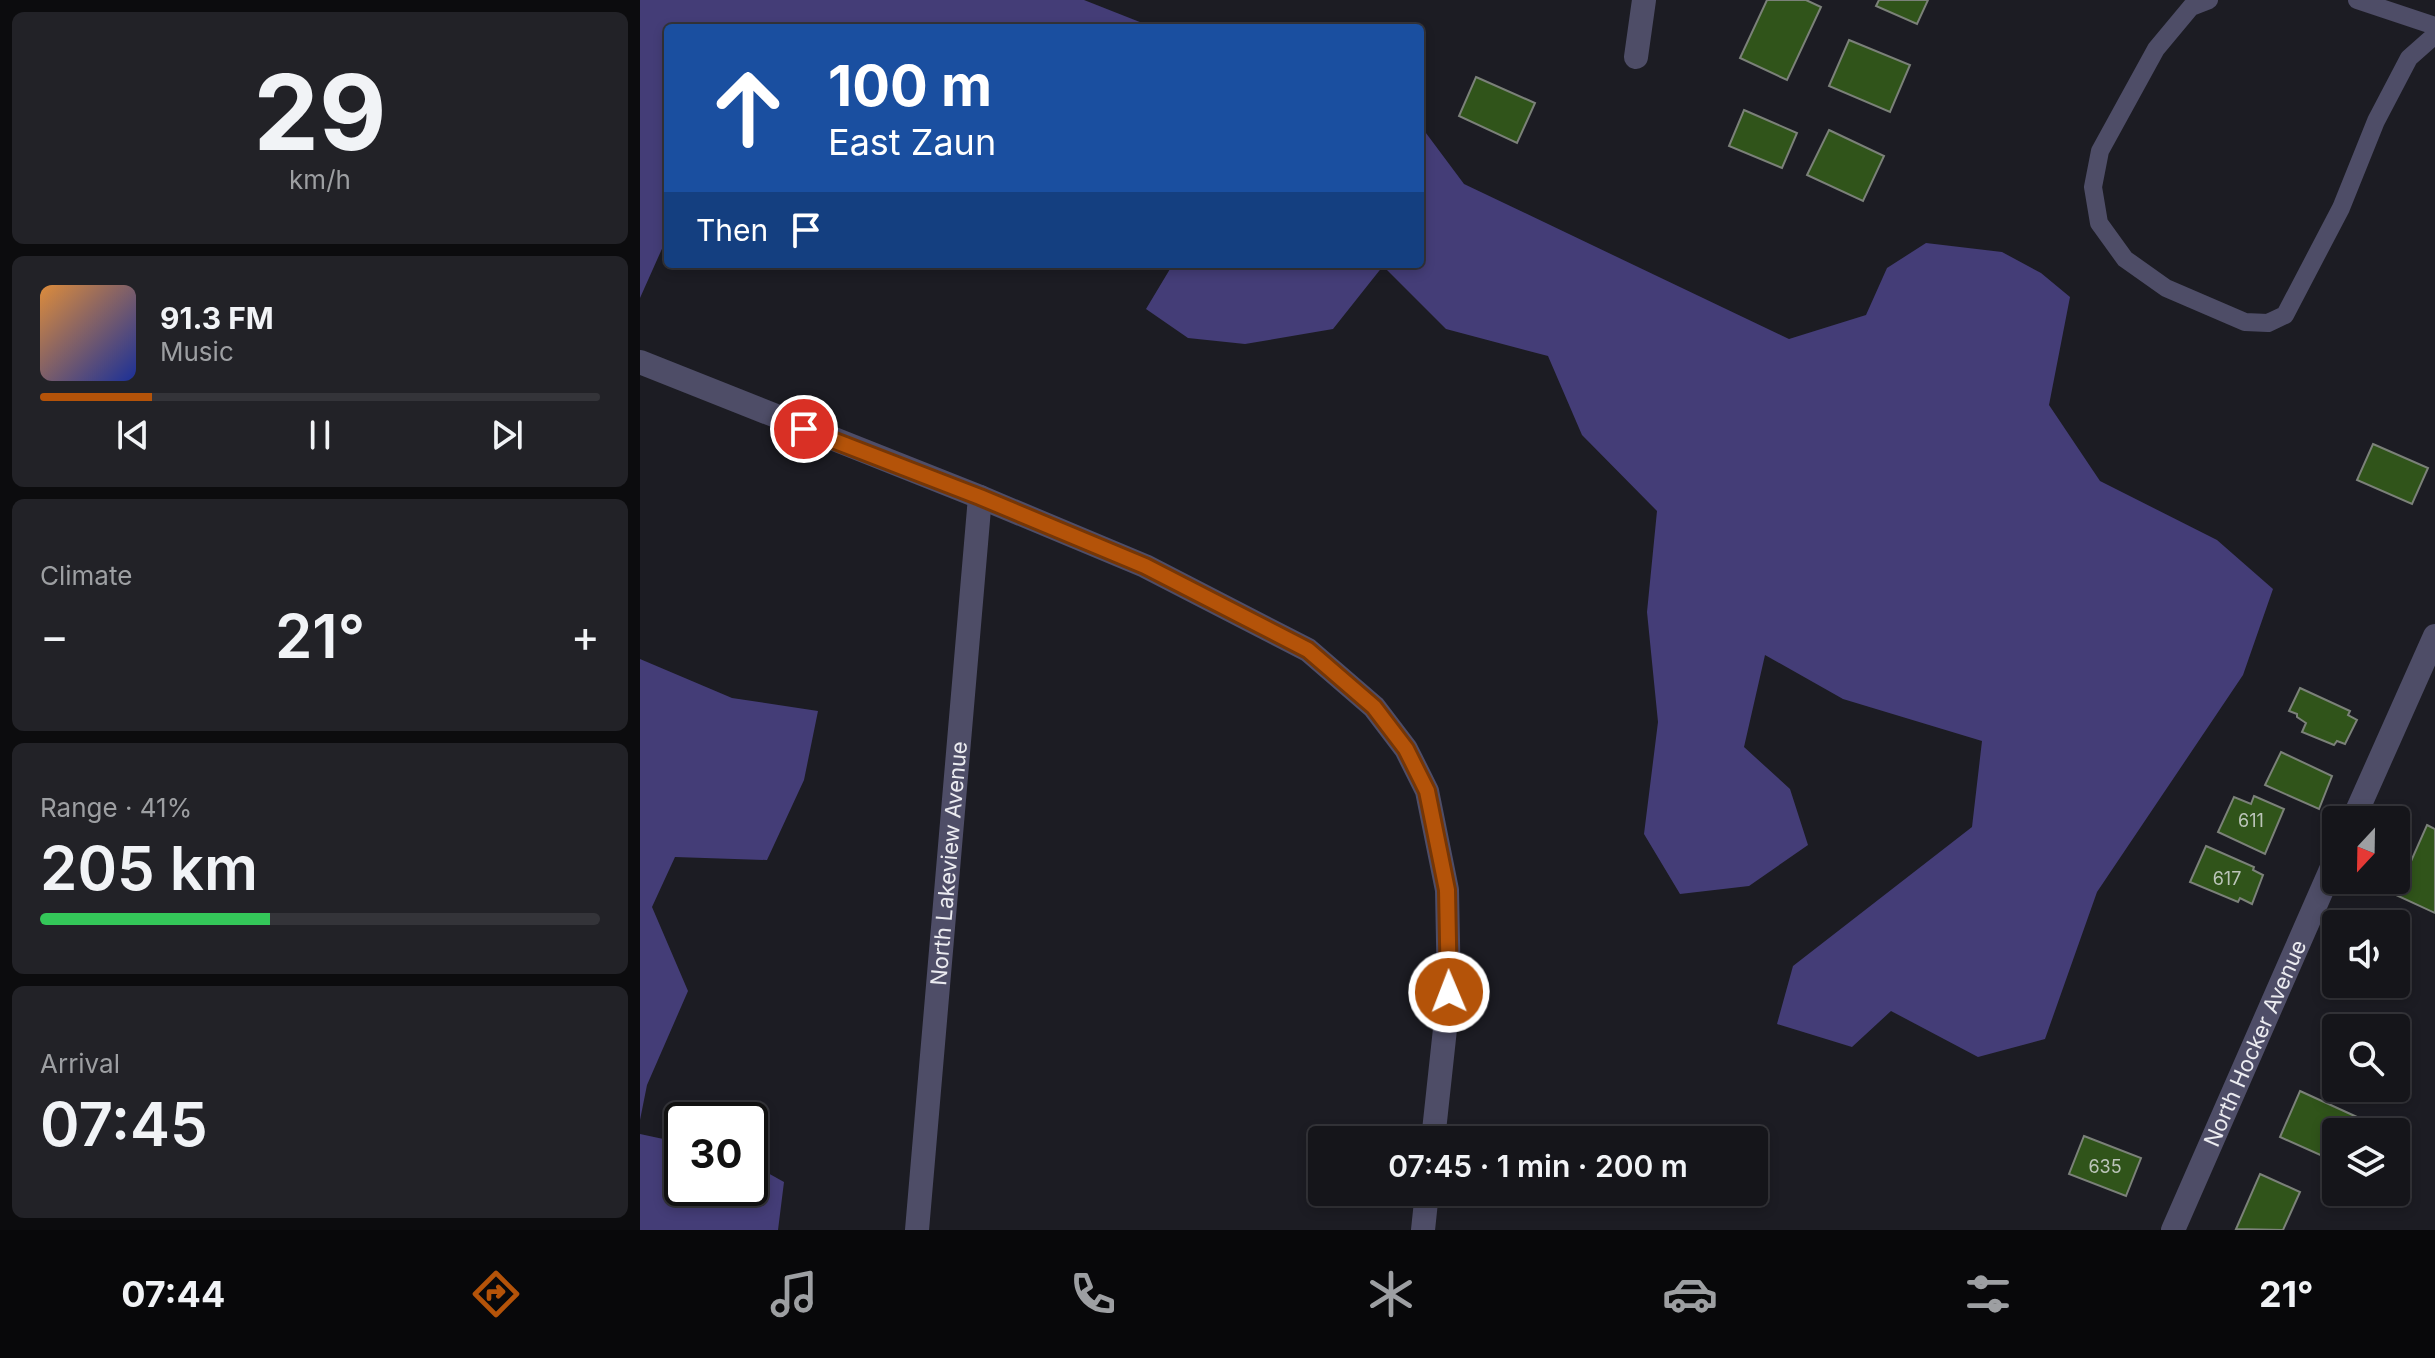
<!DOCTYPE html>
<html lang="en">
<head>
<meta charset="utf-8">
<style>
	body { margin:0; font-family:Inter,sans-serif; background:#222227; color:#f1f3f6; height:100vh; display:flex; flex-direction:column; font-size:30px; white-space:nowrap }
	* { box-sizing:border-box; margin:0 }
	p { font-size:26px; color:#9d9fa2 }
	.icon { flex:none; width:44px; height:44px; fill:none; stroke:currentColor; stroke-width:2; stroke-linecap:round; stroke-linejoin:round }
	.map { position:relative; flex:1; overflow:hidden }
	.sheet { display:flex; flex-direction:column; gap:12px; padding:12px; background:#0c0c0e; width:640px }
	.sheet>* { flex:none }
	.top-card { position:absolute; left:24px; top:24px; width:760px; height:244px; border-radius:8px; box-shadow:0 4px 12px #0003,0 0 0 2px #343439; background:#1a4fa0; color:#fff; overflow:hidden }
	.needle { width:52px; rotate:202deg }
	.tools { position:absolute; left:1682px; top:806px; display:grid; gap:16px }
	.tools a { display:grid; place-items:center; width:88px; height:88px; border-radius:8px; background:#15151a; box-shadow:0 4px 12px #0003,0 0 0 2px #343439; font-size:40px }
	.speed { position:absolute; left:24px; top:1102px; display:flex; gap:16px; font-size:40px; font-weight:700; text-align:center }
	.speed>* { display:grid; place-content:center; width:104px; height:104px; border-radius:50%; background:#15151a; box-shadow:0 4px 12px #0003,0 0 0 2px #343439; line-height:1 }
	.speed .limit { border:4px solid #111; border-radius:12px; background:#fff; color:#111 }
	.pin { position:absolute; display:grid; place-items:center; width:68px; height:68px; color:#fff; margin:-34px; border:4px solid #fff; border-radius:50%; box-shadow:0 2px 8px #0007 }
	.me { position:absolute; width:88px; margin:-44px; rotate:359deg; stroke-linejoin:round; filter:drop-shadow(0 0 6px #0008) }
	.turn { display:flex; align-items:center; gap:28px; height:168px; padding:0 32px; font-size:36px }
	.turn .icon { width:104px; height:104px; stroke-width:2.5 }
	.turn b { display:block; font-size:56px; line-height:68px }
	.then { display:flex; align-items:center; height:76px; padding:0 32px; background:#0003; gap:16px; font-size:30px }
	.big { font-size:60px; font-weight:600; line-height:1.1 }
	.sheet .tile { flex:1; display:flex; flex-direction:column; justify-content:center; gap:12px; min-width:0; padding:0 28px; border-radius:12px; background:#222227 }
	.sheet .dial { align-items:center; gap:0 }
	.dial b { font-size:104px; line-height:1 }
	.song { display:flex; align-items:center; gap:24px }
	.cover { width:96px; height:96px; border-radius:12px; background:linear-gradient(135deg,hsl(30 70% 55%),hsl(230 70% 35%)) }
	.played { height:8px; border-radius:4px; background:linear-gradient(90deg,#b45309 20%,#343439 20%) }
	.keys { display:flex; justify-content:space-around; direction:ltr }
	.heat { display:flex; justify-content:space-between; align-items:center; font-size:44px; direction:ltr }
	.charge { height:12px; border-radius:6px; background:linear-gradient(90deg,#34c759 41%,#343439 0) }
	.trip { position:absolute; left:668px; top:1126px; width:460px; height:80px; border-radius:8px; background:#15151a; box-shadow:0 4px 12px #0003,0 0 0 2px #343439; font-weight:600; line-height:80px; text-align:center }
	.menu { display:flex; height:128px; justify-content:space-around; align-items:center; background:#08080a; color:#9d9fa2 }
	.menu .icon { width:56px; height:56px }
	.menu .selected { color:#b45309 }
	.menu b { font-size:36px; color:#f1f3f6 }
	main { display:flex; flex:1; min-height:0 }
	.map>svg:first-child { display:block }
</style>
</head>
<body>
<main>
<section class="sheet">
<div class="tile dial"><b>29</b><p>km/h</p></div>
<div class="tile">
<div class="song"><i class="cover"></i><div><b>91.3 FM</b><p>Music</p></div></div>
<div class="played"></div>
<div class="keys"><svg class="icon" aria-label="previous" viewBox="0 0 24 24"><path d="M18 5L8 12l10 7zM5 5v14"/></svg><svg class="icon" aria-label="pause" viewBox="0 0 24 24"><path d="M8 5v14M16 5v14"/></svg><svg class="icon" aria-label="next" viewBox="0 0 24 24"><path d="M6 5l10 7-10 7zM19 5v14"/></svg></div>
</div>
<div class="tile"><p>Climate</p>
<div class="heat"><a>−</a><b class="big">21°</b><a>+</a></div>
</div>
<div class="tile"><p>Range · 41%</p><b class="big">205 km</b><div class="charge"></div></div>
<div class="tile"><p>Arrival</p><b class="big">07:45</b></div>
</section>
<div class="map">
<svg width="1795" height="1230" viewBox="0 0 1795 1230">
	<rect width="100%" height="100%" fill="#1c1c23"/>
	<!-- forest -->
	<path fill="#443d77" d="M0,0H444L515,28H28V243L25,242L0,298Z
		M780,125L824,184L1149,339L1226,315L1247,268L1286,243L1362,252L1401,273L1430,297L1409,405L1460,481L1577,540L1633,589L1603,675L1457,892L1405,1039L1338,1057L1251,1011L1212,1047L1137,1024L1153,966L1332,827L1342,741L1203,699L1125,655L1104,747L1150,789L1168,845L1109,886L1040,894L1004,834L1018,722L1007,612L1017,511L942,435L908,356L806,329L743,266L693,329L605,344L548,338L506,309L533,264H780Z
		M0,659L92,698L178,711L164,780L127,860L35,857L12,907L48,991L7,1085L0,1120Z
		M0,1134L42,1143V1188H110V1163L144,1182L138,1230H0Z"/>
	<!-- building -->
	<path fill="#30541a" stroke="#7b8179" stroke-width="2" d="M1127,0H1166L1181,7L1147,80L1100,58Z
		M1239,0H1288L1277,24L1236,6Z
		M1209,40L1270,65L1250,112L1189,86Z
		M836,77L895,103L877,143L819,116Z
		M1104,110L1157,133L1142,168L1089,146Z
		M1189,130L1244,156L1223,201L1167,175Z
		M1733,444L1788,468L1772,504L1717,480Z
		M1660,688L1710,711L1708,715L1717,720L1705,744L1697,741L1694,745L1662,732L1666,723L1657,717V714L1649,711Z
		M1641,752L1692,776L1679,809L1625,785Z
		M1614,796L1644,809L1625,854L1578,832L1594,797L1611,804Z
		M1787,825L1795,829V913L1756,895Z
		M1566,846L1614,867L1613,870L1623,875L1612,904L1600,898L1598,902L1550,882Z
		M1660,1091L1739,1127L1736,1132H1696V1162L1640,1137Z
		M1444,1136L1501,1158L1486,1196L1429,1174Z
		M1620,1174L1660,1192L1643,1230L1596,1229Z"/>
	<g fill="none" stroke-linecap="round" stroke-linejoin="round">
		<!-- lane -->
		<path stroke="#4e4d67" stroke-width="18" d="M1569,0L1551,7L1516,49L1460,151L1453,187L1459,223L1485,259L1526,288L1605,322L1628,323L1645,315L1701,208L1736,121L1769,58L1795,35
			M1717,0L1795,26"/>
		<!-- street -->
		<g stroke="#4e4d67" stroke-width="24">
			<path d="M996,57L1004,0"/>
			<path d="M0,362L340,497L505,566L668,650L734,707L766,749L787,791L807,890L809,992L793,1140"/>
			<path d="M1713,820L1795,636"/>
			<path id="s1" d="M277,1230L340,497"/>
			<path d="M783,1230L787,1192"/>
			<path id="s2" d="M1533,1230L1696,858"/>
		</g>
	</g>
	<g fill="none" stroke-linecap="round" stroke-linejoin="round">
		<defs>
			<path id="route" d="M164,429L340,497L505,566L668,650L734,707L766,749L787,791L807,890L809,992"/>
		</defs>
		<!-- route casing -->
		<use href="#route" stroke="#753606" stroke-width="20"/>
		<!-- route -->
		<use href="#route" stroke="#b45309" stroke-width="14"/>
	</g>
	<g text-anchor="middle" dominant-baseline="central" stroke-width="8" stroke-linejoin="round" paint-order="stroke">
		<!-- number labels -->
		<g font-size="18" fill="#bcc5ba">
			<text x="1611" y="820">611</text>
			<text x="1587" y="878">617</text>
			<text x="1465" y="1166">635</text>
		</g>
		<!-- street labels -->
		<g font-size="22" fill="#ebebf0" stroke="#131219">
			<text stroke="none"><textPath href="#s1" startOffset="368">North Lakeview Avenue</textPath></text>
			<text stroke="none"><textPath href="#s2" startOffset="204">North Hocker Avenue</textPath></text>
		</g>
	</g>
</svg>
<div class="tools">
<a><svg class="needle" viewBox="-14 -14 28 28"><path d="M0-13l5 13h-10z" fill="#e53935"/><path d="M0 13l5-13h-10z" fill="#9d9fa2"/></svg></a>
<a><svg class="icon" aria-label="sound" viewBox="0 0 24 24"><path d="M4 9h4l5-4v14l-5-4H4zM17 9q2 3 0 6"/></svg></a>
<a><svg class="icon" aria-label="search" viewBox="0 0 24 24"><circle cx="10" cy="10" r="6"/><path d="M15 15l6 6"/></svg></a>
<a><svg class="icon" aria-label="layers" viewBox="0 0 24 24"><path d="M12 4l9 5-9 5-9-5zM3 14l9 5 9-5"/></svg></a>
</div>
<div class="speed"><div class="limit">30</div></div>
<div class="pin" style="left:164px;top:429px;background:#d93025"><svg class="icon" aria-label="arrive" viewBox="0 0 24 24"><path d="M6 21V4h12l-3 4 3 4H6"/></svg></div>
<svg class="me" style="left:809px;top:992px" viewBox="-20 -20 40 40"><circle r="17" fill="#b45309" stroke="#fff" stroke-width="3"/><path d="M0-11L8 9 0 5-8 9z" fill="#fff"/></svg>
<div class="trip">07:45 · 1 min · 200 m</div>
<div class="top-card">
<div class="turn"><svg class="icon" aria-label="ahead" viewBox="0 0 24 24"><path d="M12 20V5M6 11l6-6 6 6"/></svg><div><b>100 m</b>East Zaun</div></div>
<div class="then">Then<svg class="icon" aria-label="arrive" viewBox="0 0 24 24"><path d="M6 21V4h12l-3 4 3 4H6"/></svg></div>
</div>
</div>
</main>
<nav class="menu">
<b>07:44</b>
<svg class="icon selected" aria-label="directions" viewBox="0 0 24 24"><path d="M12 3l9 9-9 9-9-9zM9 14v-3h6M13 9l2 2-2 2"/></svg>
<svg class="icon" aria-label="music" viewBox="0 0 24 24"><path d="M9 18V5l10-2v13"/><circle cx="6" cy="18" r="3"/><circle cx="16" cy="16" r="3"/></svg>
<svg class="icon" aria-label="phone" viewBox="0 0 24 24"><path d="M5 4h4l2 5-3 2q2 4 5 5l2-3 5 2v4C11 20 4 13 5 4z"/></svg>
<svg class="icon" aria-label="climate" viewBox="0 0 24 24"><path d="M12 3v18M4 7l16 10M4 17L20 7"/></svg>
<svg class="icon" aria-label="car" viewBox="0 0 24 24"><path d="M5 17H2v-5l4-1 3-4h7l3 4 3 1v5h-3M9 17h6M6 11h13"/><circle cx="7" cy="17" r="2"/><circle cx="17" cy="17" r="2"/></svg>
<svg class="icon" aria-label="filters" viewBox="0 0 24 24"><path d="M4 7h16M4 17h16"/><circle cx="9" cy="7" r="2"/><circle cx="15" cy="17" r="2"/></svg>
<b>21°</b>
</nav>
</body>
</html>
